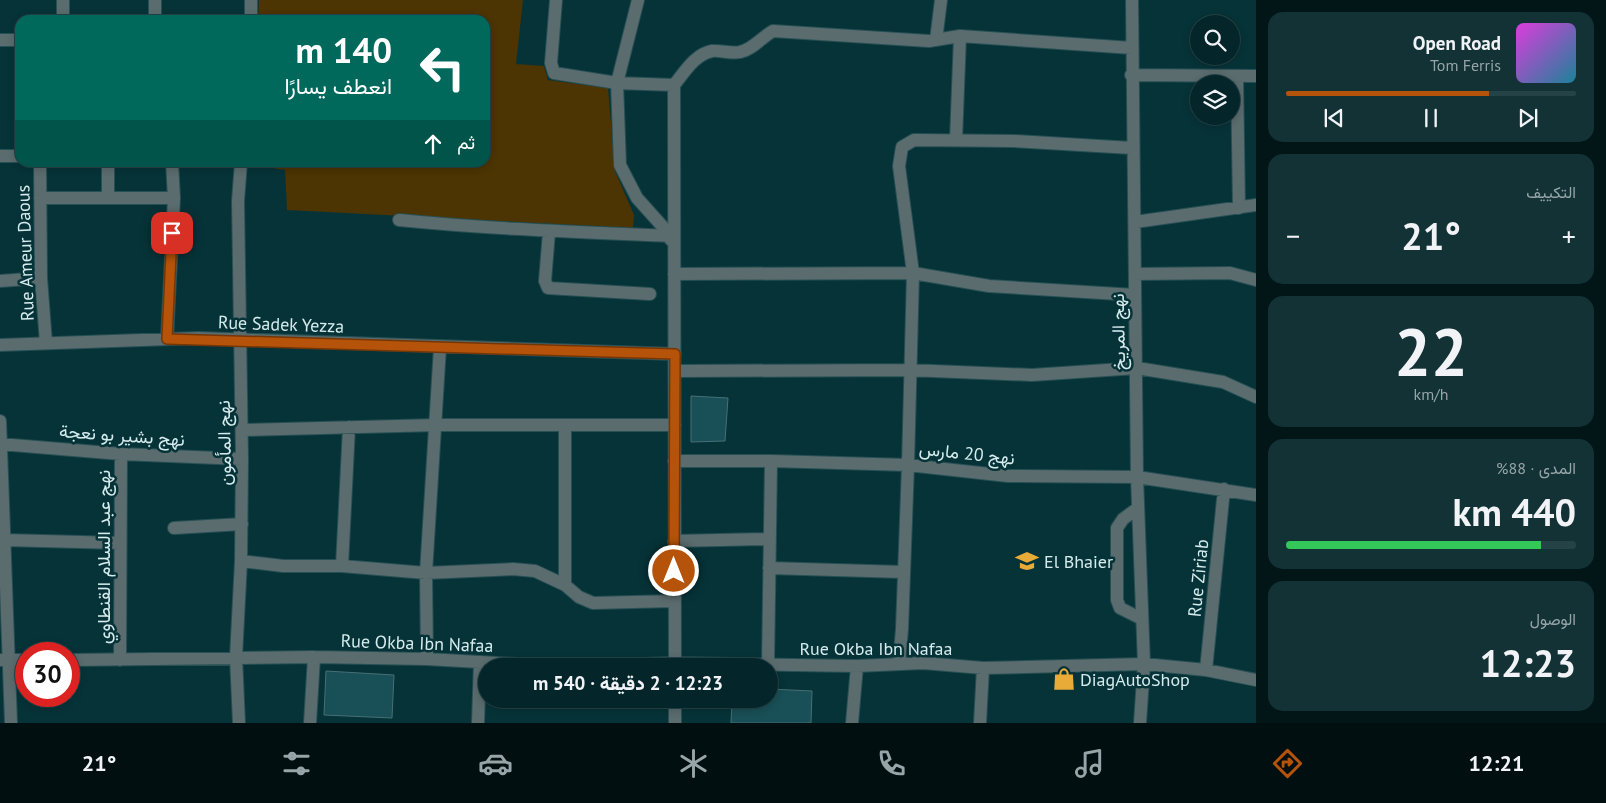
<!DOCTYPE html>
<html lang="ar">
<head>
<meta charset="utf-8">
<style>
	body { margin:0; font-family:"PT Sans",Vazirmatn,sans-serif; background:#123236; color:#f1f3f6; direction:rtl; height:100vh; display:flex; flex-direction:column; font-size:19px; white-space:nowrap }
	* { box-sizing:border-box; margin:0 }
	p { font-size:16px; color:#97a5a8 }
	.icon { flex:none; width:28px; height:28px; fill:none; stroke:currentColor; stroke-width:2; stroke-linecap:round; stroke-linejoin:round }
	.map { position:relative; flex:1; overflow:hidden; direction:ltr }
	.panel { display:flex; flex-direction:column; gap:12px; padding:12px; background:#021517; width:350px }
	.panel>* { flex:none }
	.top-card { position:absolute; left:15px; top:15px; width:475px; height:152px; border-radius:15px; box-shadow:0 2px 8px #0003,0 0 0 1px #254347; direction:rtl; background:#00695c; color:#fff; overflow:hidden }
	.buttons { position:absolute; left:1190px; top:15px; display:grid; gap:10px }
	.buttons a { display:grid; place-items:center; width:50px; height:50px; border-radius:50%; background:#04262a; box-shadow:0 2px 8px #0003,0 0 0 1px #254347; font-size:25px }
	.speed { position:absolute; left:15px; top:642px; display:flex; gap:10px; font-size:25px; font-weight:700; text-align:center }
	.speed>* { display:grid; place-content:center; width:65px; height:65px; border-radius:50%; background:#04262a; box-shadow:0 2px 8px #0003,0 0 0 1px #254347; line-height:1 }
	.speed .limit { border:8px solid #d22; background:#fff; color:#111 }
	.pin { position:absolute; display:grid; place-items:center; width:42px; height:42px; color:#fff; margin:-21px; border-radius:10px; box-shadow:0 2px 8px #0006 }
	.me { position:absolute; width:55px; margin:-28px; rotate:0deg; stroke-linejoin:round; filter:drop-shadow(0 0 4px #0008) }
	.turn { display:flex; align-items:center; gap:18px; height:105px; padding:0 15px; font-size:22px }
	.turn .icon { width:65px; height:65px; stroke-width:2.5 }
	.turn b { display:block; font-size:35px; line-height:42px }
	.then { display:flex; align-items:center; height:48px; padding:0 15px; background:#0003; gap:10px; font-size:19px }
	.big { font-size:38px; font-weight:800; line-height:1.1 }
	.panel .card { flex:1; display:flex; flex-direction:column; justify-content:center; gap:8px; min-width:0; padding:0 18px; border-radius:15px; background:#123236 }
	.panel .dial { align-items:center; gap:0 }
	.dial b { font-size:65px; line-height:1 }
	.song { display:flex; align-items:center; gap:15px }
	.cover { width:60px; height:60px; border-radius:8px; background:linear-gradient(135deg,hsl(300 70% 55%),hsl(190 70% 35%)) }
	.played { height:5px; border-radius:2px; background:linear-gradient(90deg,#b45309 70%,#254347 70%) }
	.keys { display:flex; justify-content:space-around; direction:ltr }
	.heat { display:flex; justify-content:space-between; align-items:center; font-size:28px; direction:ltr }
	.charge { height:8px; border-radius:4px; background:linear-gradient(90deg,#34c759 88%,#254347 0) }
	.trip { position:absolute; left:478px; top:658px; width:300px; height:50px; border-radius:25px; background:#04262a; box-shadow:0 2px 8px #0003,0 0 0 1px #254347; font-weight:800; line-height:50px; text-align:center; direction:rtl }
	.menu { display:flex; height:80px; justify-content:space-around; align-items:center; background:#020f11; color:#97a5a8 }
	.menu .icon { width:35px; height:35px }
	.menu .selected { color:#b45309 }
	.menu b { font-size:22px; color:#f1f3f6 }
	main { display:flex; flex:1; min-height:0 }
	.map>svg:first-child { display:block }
</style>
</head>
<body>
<main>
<section class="panel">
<div class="card">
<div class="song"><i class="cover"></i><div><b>Open Road</b><p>Tom Ferris</p></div></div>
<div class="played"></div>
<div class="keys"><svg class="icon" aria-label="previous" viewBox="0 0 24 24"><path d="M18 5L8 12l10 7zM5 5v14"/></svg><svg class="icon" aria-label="pause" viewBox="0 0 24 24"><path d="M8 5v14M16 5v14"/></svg><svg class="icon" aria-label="next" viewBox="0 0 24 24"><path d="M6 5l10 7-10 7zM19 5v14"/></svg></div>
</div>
<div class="card"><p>التكييف</p>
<div class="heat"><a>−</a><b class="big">21°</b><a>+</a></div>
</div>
<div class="card dial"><b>22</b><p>km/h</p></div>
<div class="card"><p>المدى · 88%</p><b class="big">440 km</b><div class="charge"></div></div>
<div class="card"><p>الوصول</p><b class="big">12:23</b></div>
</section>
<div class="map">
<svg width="1256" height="723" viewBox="0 0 1256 723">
	<rect width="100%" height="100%" fill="#063338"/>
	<!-- green -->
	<path fill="#4c3403" d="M259,0H523L516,64L544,66L548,80L608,88L615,171L634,215L633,228L287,210L285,170L253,165V162H485V20H258Z"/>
	<!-- building -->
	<path fill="#194f56" stroke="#477076" d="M691,396L728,398L725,441L691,442Z
		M326,671L394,675L392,718L324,715Z
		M769,689L812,691L811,723H731L732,699H769Z"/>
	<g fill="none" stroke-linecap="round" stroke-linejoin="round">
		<defs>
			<path id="minor" d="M155,0V20
				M251,0V20
				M556,0L551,63L554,73L617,83L674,85L675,666
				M638,0L617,83L620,165L637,198L663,227L671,240
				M1132,0L1137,477L1144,664L1140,723
				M63,20V0
				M0,40H20
				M936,40L941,0
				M1131,75L1256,76
				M1237,76L1239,208
				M674,85C684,73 695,54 712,51C721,50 731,54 740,52C752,50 762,37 773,31L929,41L960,36L1132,48
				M956,140L960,36
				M0,156H20
				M40,162L41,278L46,343
				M40,198H174
				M108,198V162
				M399,220C489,229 579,232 669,236
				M1135,222L1256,205
				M549,232L545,281L548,288L650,294
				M674,274L913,273L989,286L1135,295
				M1135,274L1230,273L1256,280
				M0,281L41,278
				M167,339L174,198L172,162
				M0,345L198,338L675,354
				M440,347L426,573L513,569L535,571L565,585L579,597L593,603L674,601
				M675,371L909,370L1032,375L1137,368L1223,382L1256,397
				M0,421L11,723
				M565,427V585
				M242,430L437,425H675
				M0,444L121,454L242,459
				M674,461H771L908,465L1008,476L1137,477L1256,495
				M1138,508L1123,519L1117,528V600L1120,608L1142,619
				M174,528L242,524
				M4,540L119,543
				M674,541L769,539
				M241,561L283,566H342L349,427
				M342,566L426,573L427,659
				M769,568L903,572
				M0,660H26
				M69,660L314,657L427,659L550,666
				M120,660L121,454
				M899,663L902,629L908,465L913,273L899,166L902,147L914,140L1014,141L1132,148
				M768,665L771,461
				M578,666L675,663L857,666L923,663L983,668L1144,664L1206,670L1256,680
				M1206,670L1224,489
				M675,699V723
				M239,723L236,657L241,561L242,459L238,201L241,162
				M310,723L314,657
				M478,723L480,662
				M852,723L857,666
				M980,723L983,668"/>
		</defs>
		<!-- minor casing -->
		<use href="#minor" stroke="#275055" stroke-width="14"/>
		<!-- minor -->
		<use href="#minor" stroke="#5b6c6e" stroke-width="12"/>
	</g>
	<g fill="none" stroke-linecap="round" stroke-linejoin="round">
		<defs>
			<path id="route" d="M172,233L167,339L675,354L674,571"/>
		</defs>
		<!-- route casing -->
		<use href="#route" stroke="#753606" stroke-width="12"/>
		<!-- route -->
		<use href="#route" stroke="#b45309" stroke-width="9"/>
	</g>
	<!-- icons -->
	<defs>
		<symbol id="school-bare" viewBox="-9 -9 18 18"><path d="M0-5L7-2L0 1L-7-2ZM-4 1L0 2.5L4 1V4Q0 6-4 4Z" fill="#e9ab38" stroke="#063338" stroke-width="2.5" paint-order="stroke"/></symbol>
		<symbol id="shop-bare" viewBox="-9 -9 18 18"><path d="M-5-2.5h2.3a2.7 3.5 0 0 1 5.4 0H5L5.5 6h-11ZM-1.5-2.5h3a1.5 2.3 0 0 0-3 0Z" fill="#e9ab38" stroke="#063338" stroke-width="2.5" paint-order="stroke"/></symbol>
	</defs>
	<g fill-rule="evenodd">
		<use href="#school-bare" x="1011" y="545" width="32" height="32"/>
		<use href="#shop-bare" x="1048" y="663" width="32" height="32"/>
	</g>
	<g text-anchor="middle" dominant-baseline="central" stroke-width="5" stroke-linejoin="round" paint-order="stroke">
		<!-- street labels -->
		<g font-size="18" fill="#d5ebed" stroke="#063338">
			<text transform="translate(25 253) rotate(-92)">Rue Ameur Daous</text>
			<text transform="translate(281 324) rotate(2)">Rue Sadek Yezza</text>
			<text transform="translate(1118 332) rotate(-91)">نهج المريخ</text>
			<text transform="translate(122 435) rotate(4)">نهج بشير بو نعجة</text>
			<text transform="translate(224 443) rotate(-91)">نهج المأمون</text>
			<text transform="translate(967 453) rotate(6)">نهج 20 مارس</text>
			<text transform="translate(103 557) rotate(-90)">نهج عبد السلام القنطاوي</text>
			<text transform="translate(1198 578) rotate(-84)">Rue Ziriab</text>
			<text transform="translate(417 643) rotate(2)">Rue Okba Ibn Nafaa</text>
			<text x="876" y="648">Rue Okba Ibn Nafaa</text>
		</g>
		<!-- poi labels -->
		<g font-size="18" fill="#d5ebed" stroke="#063338" text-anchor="start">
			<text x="1044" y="561">El Bhaier</text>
			<text x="1080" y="679">DiagAutoShop</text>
		</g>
	</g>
</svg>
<div class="buttons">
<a><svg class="icon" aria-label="search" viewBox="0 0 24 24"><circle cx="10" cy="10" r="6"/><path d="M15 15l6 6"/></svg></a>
<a><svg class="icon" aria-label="layers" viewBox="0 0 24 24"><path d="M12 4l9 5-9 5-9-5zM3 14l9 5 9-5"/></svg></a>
</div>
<div class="speed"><div class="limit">30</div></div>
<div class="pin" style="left:172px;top:233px;background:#d93025"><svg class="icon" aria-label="arrive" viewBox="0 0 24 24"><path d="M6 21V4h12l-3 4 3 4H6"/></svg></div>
<svg class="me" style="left:674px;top:571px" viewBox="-20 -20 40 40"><circle r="17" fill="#b45309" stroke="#fff" stroke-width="3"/><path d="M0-11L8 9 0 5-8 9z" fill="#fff"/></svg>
<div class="trip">12:23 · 2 دقيقة · 540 m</div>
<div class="top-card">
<div class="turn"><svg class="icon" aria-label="left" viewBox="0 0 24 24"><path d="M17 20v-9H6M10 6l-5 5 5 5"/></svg><div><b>140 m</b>انعطف يسارًا</div></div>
<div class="then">ثم<svg class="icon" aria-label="ahead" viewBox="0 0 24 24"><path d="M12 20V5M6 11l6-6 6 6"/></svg></div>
</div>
</div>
</main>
<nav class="menu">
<b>12:21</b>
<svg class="icon selected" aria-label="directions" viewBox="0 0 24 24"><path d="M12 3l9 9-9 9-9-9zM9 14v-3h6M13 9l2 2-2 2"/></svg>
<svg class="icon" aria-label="music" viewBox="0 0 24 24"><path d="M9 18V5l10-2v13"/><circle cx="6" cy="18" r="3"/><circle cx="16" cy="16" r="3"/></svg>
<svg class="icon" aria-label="phone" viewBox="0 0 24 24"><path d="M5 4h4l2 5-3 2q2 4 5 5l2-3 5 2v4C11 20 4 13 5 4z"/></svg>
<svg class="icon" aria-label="climate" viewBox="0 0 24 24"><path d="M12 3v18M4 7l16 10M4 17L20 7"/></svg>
<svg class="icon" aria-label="car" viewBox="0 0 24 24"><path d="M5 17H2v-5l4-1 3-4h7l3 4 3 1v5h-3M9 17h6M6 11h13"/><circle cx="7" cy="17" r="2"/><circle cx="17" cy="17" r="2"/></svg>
<svg class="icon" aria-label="filters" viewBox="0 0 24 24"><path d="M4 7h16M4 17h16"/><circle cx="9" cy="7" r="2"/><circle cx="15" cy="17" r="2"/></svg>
<b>21°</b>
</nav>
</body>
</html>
